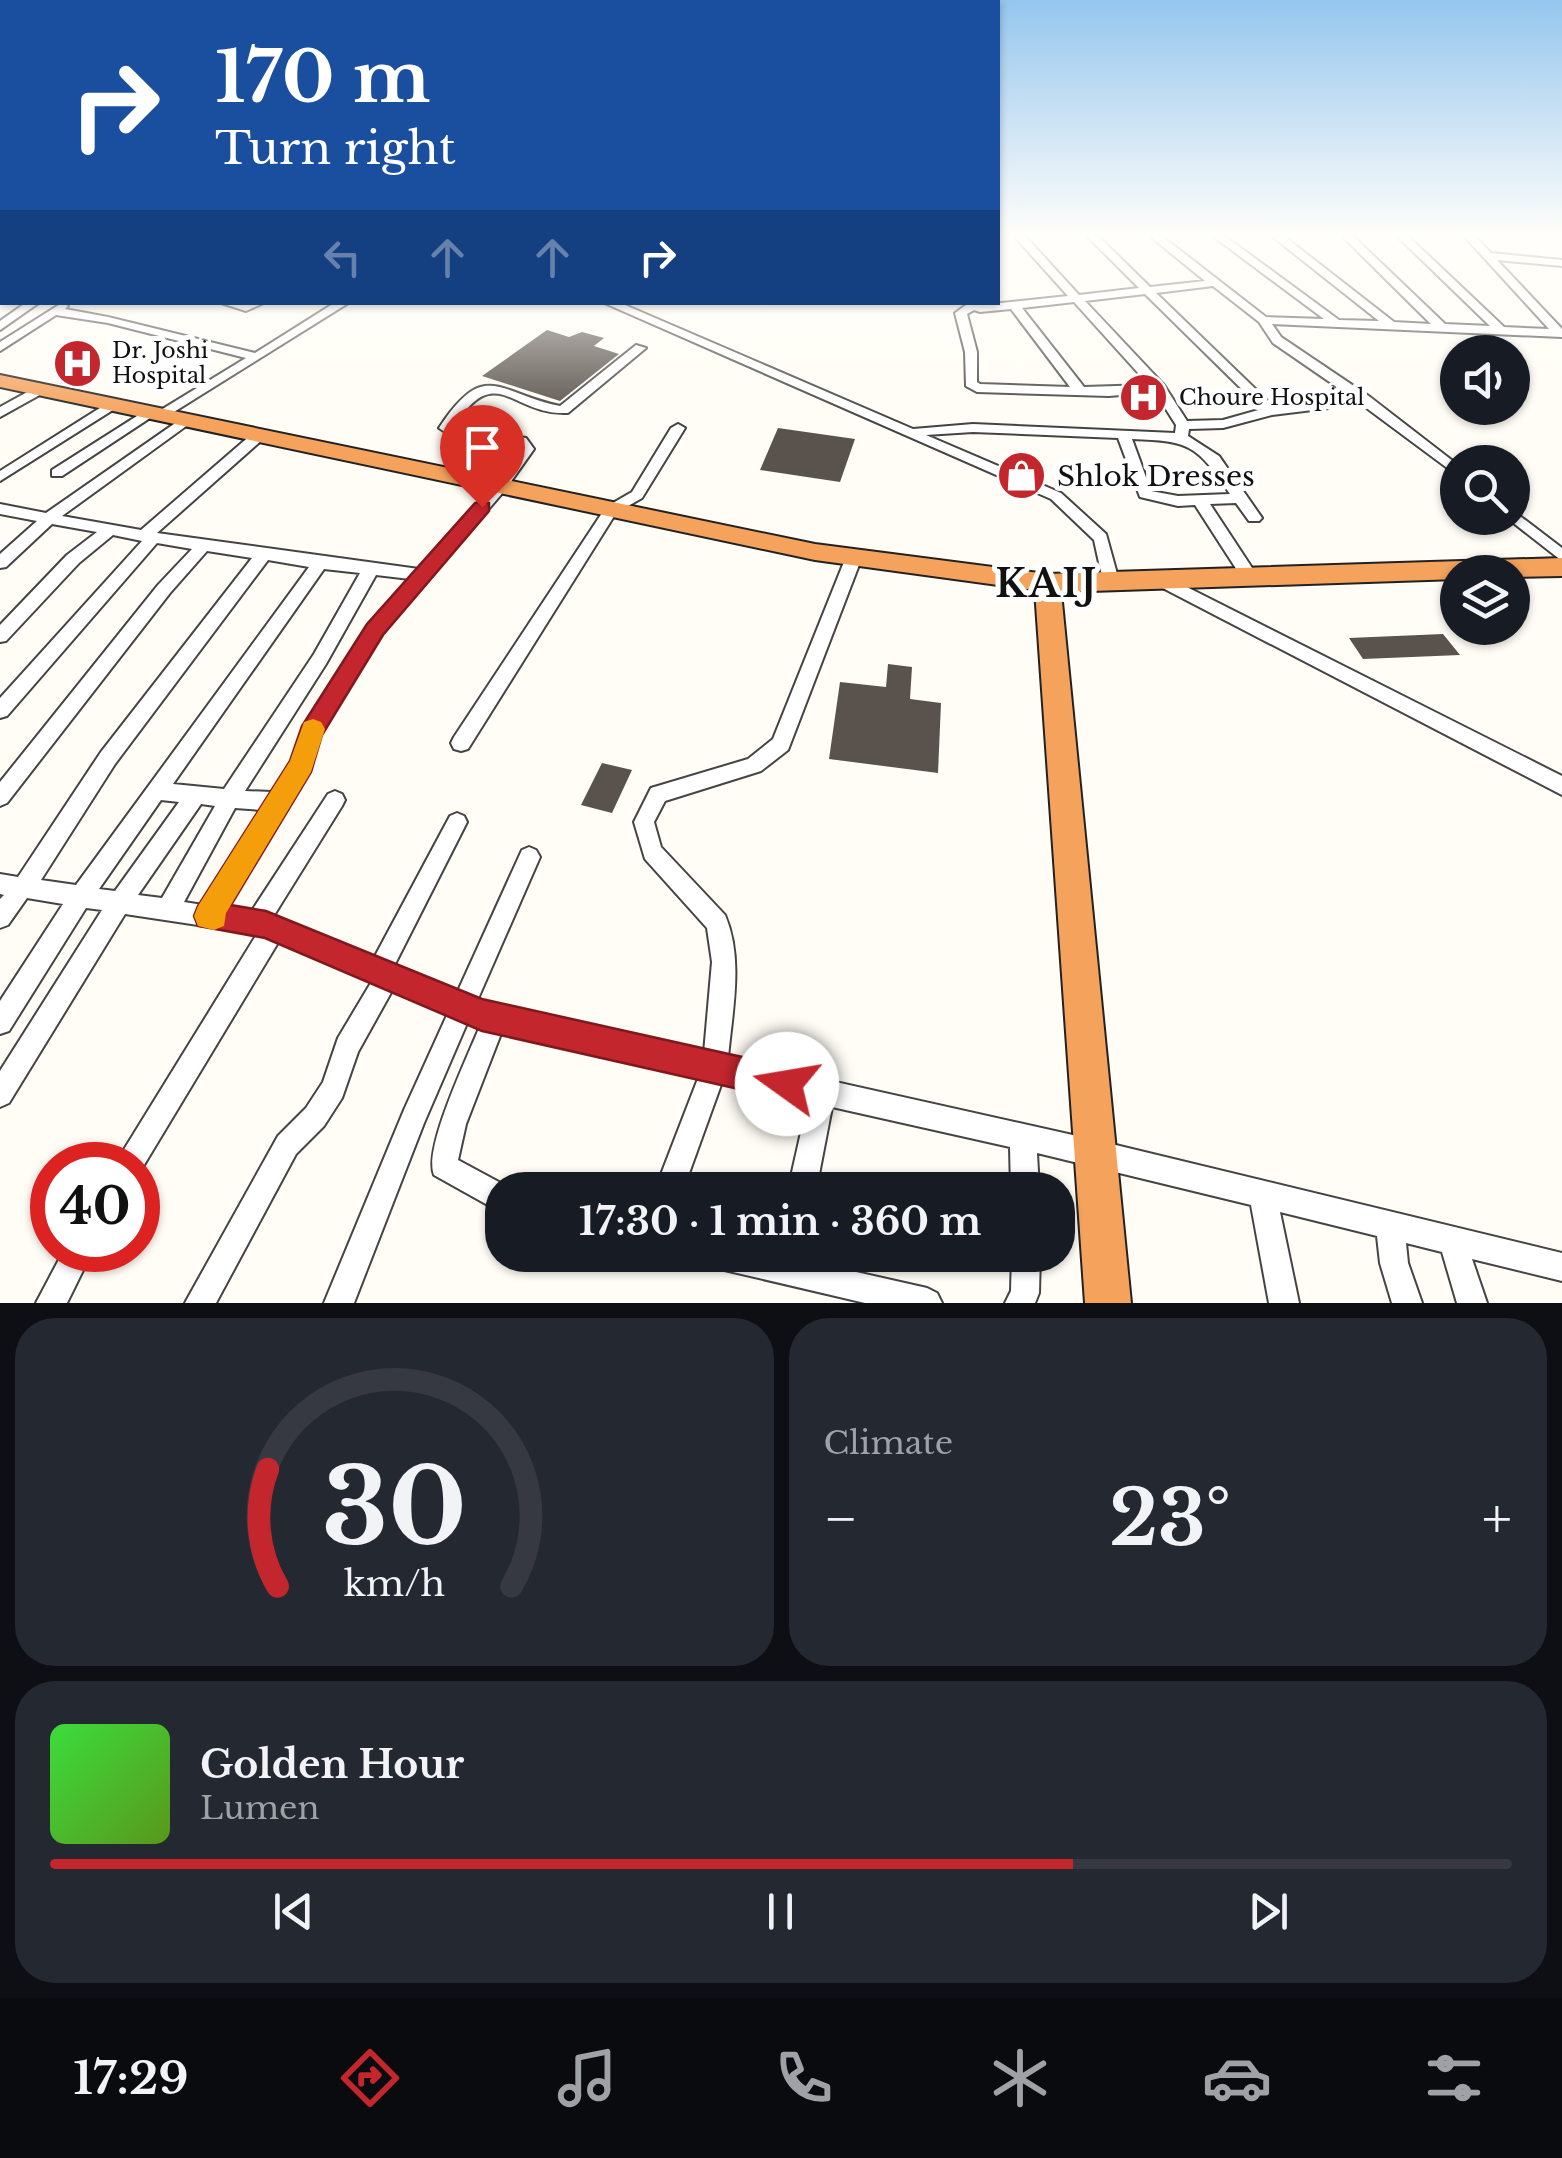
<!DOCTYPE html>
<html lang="en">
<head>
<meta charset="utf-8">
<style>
	body { margin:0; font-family:"Libre Baskerville",serif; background:#242831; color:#f1f3f6; height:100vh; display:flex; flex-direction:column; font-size:38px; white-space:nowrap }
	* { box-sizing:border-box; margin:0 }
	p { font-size:32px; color:#9ea1a6 }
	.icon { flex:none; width:55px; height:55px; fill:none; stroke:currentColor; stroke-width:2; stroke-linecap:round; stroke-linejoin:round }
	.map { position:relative; height:1303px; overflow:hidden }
	.side { display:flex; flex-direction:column; gap:15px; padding:15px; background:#0d0f14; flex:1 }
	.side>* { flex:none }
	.top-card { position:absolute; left:0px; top:0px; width:1000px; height:305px; box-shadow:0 2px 8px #0004; background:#1a4fa0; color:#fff; overflow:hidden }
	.fabs { position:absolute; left:1440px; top:335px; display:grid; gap:20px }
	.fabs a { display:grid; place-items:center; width:90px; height:90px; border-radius:50%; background:#171b24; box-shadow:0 2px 8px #0004; font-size:50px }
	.speed { position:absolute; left:30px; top:1142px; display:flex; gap:20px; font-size:50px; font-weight:700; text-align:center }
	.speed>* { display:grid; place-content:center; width:130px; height:130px; border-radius:50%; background:#171b24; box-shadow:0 2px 8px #0004; line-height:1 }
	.speed .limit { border:15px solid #d22; background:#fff; color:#111 }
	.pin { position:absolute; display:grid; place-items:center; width:85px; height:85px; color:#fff; margin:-102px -42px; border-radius:50% 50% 50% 0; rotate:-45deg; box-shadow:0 0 10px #0007 }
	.pin .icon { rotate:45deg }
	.me { position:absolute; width:110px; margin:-55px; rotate:283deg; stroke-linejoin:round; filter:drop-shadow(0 0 8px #0008) }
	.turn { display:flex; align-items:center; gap:35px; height:210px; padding:0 50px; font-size:45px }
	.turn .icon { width:130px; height:130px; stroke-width:2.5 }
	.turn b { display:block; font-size:70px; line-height:85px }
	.lanes { display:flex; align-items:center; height:95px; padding:0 50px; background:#0003; justify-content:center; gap:50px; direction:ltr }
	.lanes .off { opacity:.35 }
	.big { font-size:75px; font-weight:700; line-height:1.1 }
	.side .widget { flex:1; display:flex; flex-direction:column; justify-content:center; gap:15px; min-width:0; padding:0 35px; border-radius:40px; background:#242831 }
	.side .dial { align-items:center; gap:0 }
	.dial svg { height:260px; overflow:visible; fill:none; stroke:#363941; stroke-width:7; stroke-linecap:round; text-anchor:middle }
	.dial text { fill:#f1f3f6; stroke:none }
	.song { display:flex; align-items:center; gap:30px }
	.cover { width:120px; height:120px; border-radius:15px; background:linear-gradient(135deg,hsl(120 70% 55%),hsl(90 70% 35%)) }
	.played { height:10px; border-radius:5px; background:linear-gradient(90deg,#c4262e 70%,#363941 70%) }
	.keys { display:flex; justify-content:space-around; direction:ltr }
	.heat { display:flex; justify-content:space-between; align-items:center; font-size:55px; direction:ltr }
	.side .tiles { flex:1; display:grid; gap:15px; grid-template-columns:1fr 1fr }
	.widget:last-child { grid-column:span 2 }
	.trip { position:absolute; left:485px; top:1172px; width:590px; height:100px; border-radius:40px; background:#171b24; box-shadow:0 2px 8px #0004; font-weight:700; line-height:100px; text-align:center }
	.dock { display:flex; height:160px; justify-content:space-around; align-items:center; background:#090b0e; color:#9ea1a6 }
	.dock .icon { width:70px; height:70px }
	.dock .current { color:#c4262e }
	.dock b { font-size:45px; color:#f1f3f6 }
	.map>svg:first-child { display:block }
</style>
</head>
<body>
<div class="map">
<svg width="1562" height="1303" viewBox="0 0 1562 1303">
	<rect width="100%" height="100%" fill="#fffdf5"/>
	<!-- building -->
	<path fill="#5a524d" d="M547,330L569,337L582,332L604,338L594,346L619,354L560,401L482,376Z
		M778,428L855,439L840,482L760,470Z
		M1443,634L1460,655L1363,659L1349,638Z
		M888,664L912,667L910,699L941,703L938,773L829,759L840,682L886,687Z
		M602,763L632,770L612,813L581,805Z"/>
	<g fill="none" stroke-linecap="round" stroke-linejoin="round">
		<defs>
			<path id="minor" d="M1015,237H1026L1079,295L1139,288L1088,237H1099L1150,287L1205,281L1151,237H1163L1266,317L1324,319L1214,237H1226L1339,320L1379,321L1273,237H1285L1394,322L1431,324L1343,237H1354L1445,324L1490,326L1398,237H1409L1504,327L1549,329L1465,237H1476L1491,253L1562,260V266L1497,260L1562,329V337L1272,324L1281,337L1370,397L1458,465V476L1361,404L1272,415L1223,428L1189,429L1188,436L1219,456L1262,518L1259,521H1249L1236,503L1210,504L1258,577L1250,583L1244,581L1195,505L1178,506L1140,497L1118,438L973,432L926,435L1061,493L1106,534L1119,581L1111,587L1103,581L1094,540L1051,499L602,302H618L913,429L973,424L1175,433L1176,425L1155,392L1109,396L977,392L966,386L965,352L955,313L966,305L963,302L982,305L1068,296ZM1213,286L1259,322L1273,343L1353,398L1274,407L1156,293ZM1145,294L1262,409L1223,420L1187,421L1164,385L1085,301ZM1074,302L1149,385L1084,387L1022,308ZM1011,309L1070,387L980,384L977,382V352L967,314L974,310L980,312ZM1132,439C1190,441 1197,445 1230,494L1178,496L1151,491Z
				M0,243H2V249H0Z
				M27,302H40L0,330V321Z
				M218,302H266L246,311Z
				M336,302H350L161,420L154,416L156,413L246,358L108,323L56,315L0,351V342L62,303L68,306L65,309L108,317L255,353Z
				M636,345L646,348L568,413C512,416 496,359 454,427L526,438L534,449L505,490L381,634L319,735L309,770L226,908L251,912L328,794L335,791L342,794L345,800L342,806L273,917L374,958L450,816L457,813L464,816L467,822L394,966L457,993L522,850L529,847L536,850L540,857L477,1001L704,1053L712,962L707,928L645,859L634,822L651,788L748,759L773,739L846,557L854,552L862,557L788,750L761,771L665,801L654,822L661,847L725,915C744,959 732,1012 728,1058L1095,1140L1562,1253V1281L1472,1259L1487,1303H1457L1442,1252L1406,1243L1408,1263L1422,1303H1392L1380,1263L1377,1236L1280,1212L1299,1303H1269L1251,1205L1037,1153L1039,1190H1011L1010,1147L832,1107L816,1190H788L808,1101L722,1082L683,1190H655L699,1076L502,1031L466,1124L458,1160L512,1189L502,1190V1213L434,1175C423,1149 468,1056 480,1026L468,1021L424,1123L354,1303H324L404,1110L448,1013L393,989L358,1052L342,1098L324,1126L296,1154L216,1303H185L278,1136L306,1108L323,1082L338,1038L372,981L279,941L138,1175V1165H116L120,1156L257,934L125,914L9,1103L0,1107V1071L102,910L86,908L9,1031L0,1034V1001L63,904L27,898L8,925L0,928V899L4,895L0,894V874L18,877L101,752L252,558L207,551L170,593L7,803L0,806V782L158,585L192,549L157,543L7,716L0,718V698L142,541L113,535L79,563L6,641L0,642V625L67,555L97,532L52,524L6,567L0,568V554L37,521L0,514V504L46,513L184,417L189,418V424L62,516L141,530L252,434L257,433L264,437L262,440L157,533L419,569L495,484L520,449L517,445C492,442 459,443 439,428C485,358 497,393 560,406ZM268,560L309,567L76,885L41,880L115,764ZM324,569L360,573L314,654L224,789L173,784ZM376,575L410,579L369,626L303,728L293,761L272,792L245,791L326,664ZM161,800L179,802L115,891L99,889ZM201,804L215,806L162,898L138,895ZM235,808L261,810L203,905L184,902Z
				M40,385L45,386V392L0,417V407Z
				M111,401L116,402V408L0,481V471Z
				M148,409L155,413L153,416L62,476H52V470Z
				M678,424L685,428L642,498L616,513L468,749L461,751L454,749L451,743L454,737L606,507L632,492L671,428Z
				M1512,510L1562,548V561L1507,518H1512Z
				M1161,574L1562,776V795L1155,584L1153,580L1155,576Z
				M64,1250H93L67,1303H36Z
				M706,1255H781L927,1288L937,1293L942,1303H865L720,1269L710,1265Z
				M1012,1255H1040L1039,1293L1035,1303H1005L1011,1291Z"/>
			<path id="highway" d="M0,375L815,544L1047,574L1562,558V576L1512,577V572H1458V579L1061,592L1131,1303H1085L1035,590L815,560L0,387Z"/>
		</defs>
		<!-- minor casing -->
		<use href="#minor" stroke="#444" stroke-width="4"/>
		<!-- highway casing -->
		<use href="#highway" stroke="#222" stroke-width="4"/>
		<!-- minor -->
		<use href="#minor" fill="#fff" fill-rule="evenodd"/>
		<!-- highway -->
		<use href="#highway" fill="#f5a25d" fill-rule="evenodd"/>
	</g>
	<!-- sky -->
	<linearGradient id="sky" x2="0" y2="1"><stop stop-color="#95c6ee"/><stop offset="0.56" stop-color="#fffefa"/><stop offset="1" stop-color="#fffefa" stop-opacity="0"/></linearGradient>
	<rect width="1562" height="420" fill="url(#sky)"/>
	<!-- route -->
	<path fill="#c4262e" stroke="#7f191e" stroke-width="2.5" d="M482,501L489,503V511L383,635L322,735L311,772L231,905L266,911L482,999L787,1067L799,1072L804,1084L799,1095L787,1100L482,1031L265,938L198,926L194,916L198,906L290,761L302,726L367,624L475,503Z"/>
	<!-- slow -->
	<path fill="#f59e0b" d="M313,719L321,722L325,729L311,772L226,913L224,926L214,930L198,926L194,916L198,906L290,761L304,722Z"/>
	<!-- icons -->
	<defs>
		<symbol id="hospital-disc" viewBox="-11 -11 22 22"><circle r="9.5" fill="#c4262e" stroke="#fff"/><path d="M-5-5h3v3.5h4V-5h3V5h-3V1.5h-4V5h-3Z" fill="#fff"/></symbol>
		<symbol id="shop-disc" viewBox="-11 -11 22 22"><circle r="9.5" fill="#c4262e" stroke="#fff"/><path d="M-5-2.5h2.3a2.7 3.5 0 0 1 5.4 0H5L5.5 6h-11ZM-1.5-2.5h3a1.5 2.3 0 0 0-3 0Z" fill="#fff"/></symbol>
	</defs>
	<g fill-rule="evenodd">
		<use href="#hospital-disc" x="50" y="336" width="55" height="55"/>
		<use href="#hospital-disc" x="1116" y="370" width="55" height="55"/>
		<use href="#shop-disc" x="994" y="448" width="55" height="55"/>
	</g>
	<g text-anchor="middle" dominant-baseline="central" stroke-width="10" stroke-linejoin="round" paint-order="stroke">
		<!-- far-poi labels -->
		<g font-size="22" fill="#111" stroke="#fff" text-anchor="start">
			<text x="112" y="350">Dr. Joshi<tspan x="112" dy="25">Hospital</tspan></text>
			<text x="1179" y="397">Choure Hospital</text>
		</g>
		<!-- poi labels -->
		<g font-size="28" fill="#111" stroke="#fff" text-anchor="start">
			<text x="1057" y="476">Shlok Dresses</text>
		</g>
		<!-- district labels -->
		<g font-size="38" font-weight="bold" letter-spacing="2.5" fill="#111" stroke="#fff">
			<text x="1047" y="583">KAIJ</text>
		</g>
	</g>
</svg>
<div class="fabs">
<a><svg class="icon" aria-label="sound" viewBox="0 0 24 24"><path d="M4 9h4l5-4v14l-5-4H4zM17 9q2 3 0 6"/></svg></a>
<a><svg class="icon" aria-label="search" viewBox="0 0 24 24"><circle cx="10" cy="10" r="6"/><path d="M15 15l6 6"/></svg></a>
<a><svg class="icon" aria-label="layers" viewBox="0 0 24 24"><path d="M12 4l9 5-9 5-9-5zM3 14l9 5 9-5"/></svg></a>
</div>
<div class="speed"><div class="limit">40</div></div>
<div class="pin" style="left:482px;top:507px;background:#d93025"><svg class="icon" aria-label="arrive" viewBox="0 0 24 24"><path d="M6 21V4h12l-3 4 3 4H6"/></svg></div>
<svg class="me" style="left:787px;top:1084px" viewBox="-20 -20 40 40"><circle r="19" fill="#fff"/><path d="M0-13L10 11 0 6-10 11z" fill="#c4262e"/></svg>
<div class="trip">17:30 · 1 min · 360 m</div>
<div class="top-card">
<div class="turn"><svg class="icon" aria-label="right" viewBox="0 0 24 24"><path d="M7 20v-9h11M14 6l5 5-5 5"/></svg><div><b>170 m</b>Turn right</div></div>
<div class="lanes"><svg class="icon off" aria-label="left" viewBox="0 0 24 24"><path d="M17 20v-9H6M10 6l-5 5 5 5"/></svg><svg class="icon off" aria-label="ahead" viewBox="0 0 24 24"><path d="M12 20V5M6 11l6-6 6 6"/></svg><svg class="icon off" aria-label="ahead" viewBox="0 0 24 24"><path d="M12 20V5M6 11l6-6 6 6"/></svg><svg class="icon" aria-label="right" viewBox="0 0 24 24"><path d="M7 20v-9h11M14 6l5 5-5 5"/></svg></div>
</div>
</div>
<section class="side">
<div class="tiles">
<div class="widget dial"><svg viewBox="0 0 100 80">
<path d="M14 69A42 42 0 1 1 86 69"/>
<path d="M14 69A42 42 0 0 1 11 33" stroke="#c4262e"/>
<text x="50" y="56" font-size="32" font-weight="700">30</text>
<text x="50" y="72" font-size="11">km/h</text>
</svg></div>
<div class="widget"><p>Climate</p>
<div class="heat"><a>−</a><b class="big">23°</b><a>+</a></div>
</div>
<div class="widget">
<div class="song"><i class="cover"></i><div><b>Golden Hour</b><p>Lumen</p></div></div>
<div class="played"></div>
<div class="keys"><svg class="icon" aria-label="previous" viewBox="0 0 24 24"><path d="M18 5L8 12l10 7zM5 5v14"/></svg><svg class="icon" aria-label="pause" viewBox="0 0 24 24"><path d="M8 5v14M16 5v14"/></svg><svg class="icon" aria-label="next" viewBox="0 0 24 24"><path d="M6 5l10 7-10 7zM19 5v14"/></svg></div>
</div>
</div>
</section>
<nav class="dock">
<b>17:29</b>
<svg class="icon current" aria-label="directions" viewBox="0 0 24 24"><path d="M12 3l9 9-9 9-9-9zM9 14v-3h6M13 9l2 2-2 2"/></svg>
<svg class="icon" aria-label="music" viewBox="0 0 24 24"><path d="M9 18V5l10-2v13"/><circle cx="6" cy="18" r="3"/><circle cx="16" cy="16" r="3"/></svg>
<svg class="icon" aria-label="phone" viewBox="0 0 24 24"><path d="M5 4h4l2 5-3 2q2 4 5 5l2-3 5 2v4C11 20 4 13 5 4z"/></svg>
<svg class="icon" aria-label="climate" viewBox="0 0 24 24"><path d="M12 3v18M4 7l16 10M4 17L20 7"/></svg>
<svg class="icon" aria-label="car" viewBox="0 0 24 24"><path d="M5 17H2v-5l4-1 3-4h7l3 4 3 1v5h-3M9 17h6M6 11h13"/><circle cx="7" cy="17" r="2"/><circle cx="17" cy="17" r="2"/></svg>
<svg class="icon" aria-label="filters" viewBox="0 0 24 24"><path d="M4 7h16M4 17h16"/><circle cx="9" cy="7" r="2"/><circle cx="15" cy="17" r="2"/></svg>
</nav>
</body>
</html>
